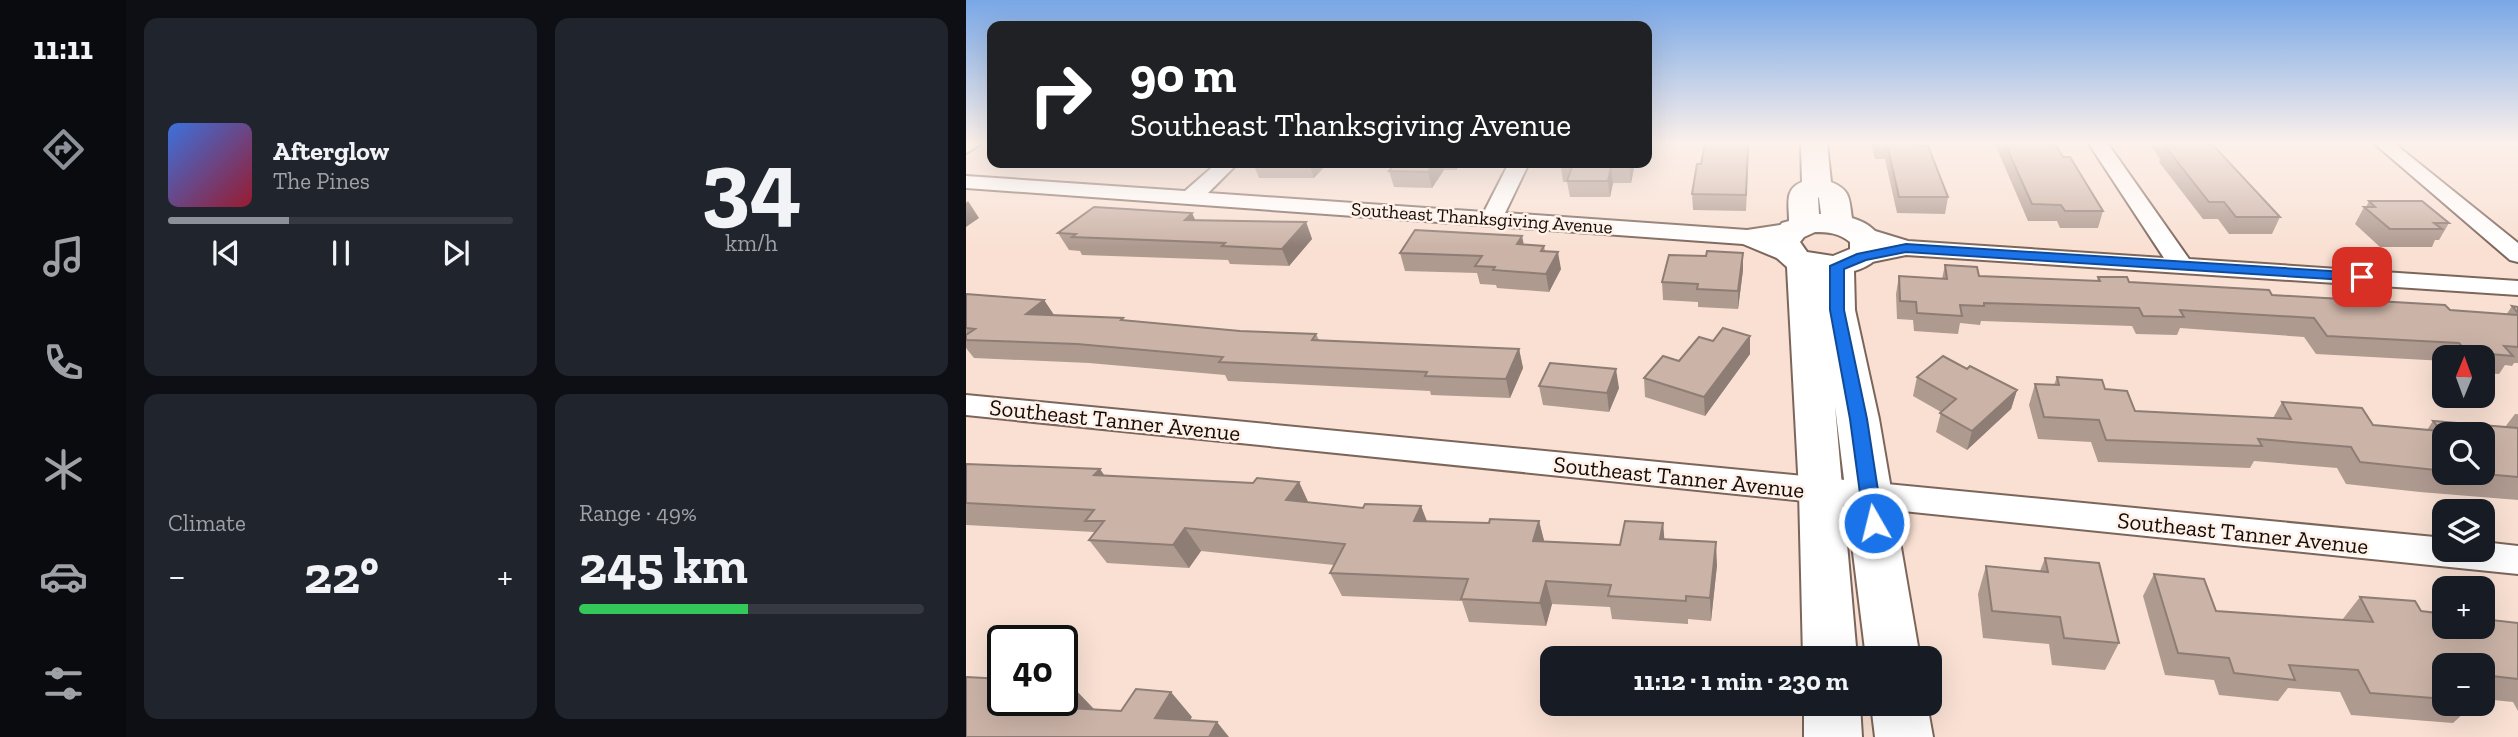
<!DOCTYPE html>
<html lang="en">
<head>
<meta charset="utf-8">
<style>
	body { margin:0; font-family:"Zilla Slab",serif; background:#20242c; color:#f1f3f6; height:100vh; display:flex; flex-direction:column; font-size:26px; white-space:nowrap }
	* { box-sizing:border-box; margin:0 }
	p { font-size:23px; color:#9ea1a6 }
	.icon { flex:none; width:38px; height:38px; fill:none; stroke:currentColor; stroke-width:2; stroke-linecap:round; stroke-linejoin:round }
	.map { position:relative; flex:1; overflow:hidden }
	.details { display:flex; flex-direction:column; gap:18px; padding:18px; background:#0d0f14; width:840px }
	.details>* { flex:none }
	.hud { position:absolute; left:21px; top:21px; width:665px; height:147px; border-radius:14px; box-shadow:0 7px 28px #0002; background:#202124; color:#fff; overflow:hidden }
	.needle { width:46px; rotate:1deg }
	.controls { position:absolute; left:1466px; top:345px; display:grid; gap:14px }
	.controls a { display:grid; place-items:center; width:63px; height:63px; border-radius:14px; background:#171b24; box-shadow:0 7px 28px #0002; font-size:35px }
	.speed { position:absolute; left:21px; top:625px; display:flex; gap:14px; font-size:35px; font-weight:700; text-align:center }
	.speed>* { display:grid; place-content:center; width:91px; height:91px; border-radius:50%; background:#171b24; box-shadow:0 7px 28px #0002; line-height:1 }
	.speed .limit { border:4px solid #111; border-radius:10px; background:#fff; color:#111 }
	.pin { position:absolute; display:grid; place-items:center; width:60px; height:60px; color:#fff; margin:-30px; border-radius:14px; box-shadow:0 4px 10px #0006 }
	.me { position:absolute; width:77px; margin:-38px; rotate:352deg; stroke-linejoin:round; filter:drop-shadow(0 0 5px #0008) }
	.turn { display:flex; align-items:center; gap:24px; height:147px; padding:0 28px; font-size:32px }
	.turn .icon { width:91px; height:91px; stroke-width:2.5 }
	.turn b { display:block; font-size:49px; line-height:60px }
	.big { font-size:52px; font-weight:700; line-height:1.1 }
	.details .widget { flex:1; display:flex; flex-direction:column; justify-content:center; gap:10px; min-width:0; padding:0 24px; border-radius:14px; background:#20242c }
	.details .dial { align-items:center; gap:0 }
	.dial b { font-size:91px; line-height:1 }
	.song { display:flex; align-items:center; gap:21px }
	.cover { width:84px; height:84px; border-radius:10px; background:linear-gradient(135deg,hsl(220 70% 55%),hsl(350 70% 35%)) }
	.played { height:7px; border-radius:4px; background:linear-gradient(90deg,#8c9099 35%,#363941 35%) }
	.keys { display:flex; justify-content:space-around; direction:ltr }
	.heat { display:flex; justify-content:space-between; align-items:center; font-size:38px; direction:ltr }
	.charge { height:10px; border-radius:5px; background:linear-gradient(90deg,#34c759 49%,#363941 0) }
	.details .tiles { flex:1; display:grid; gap:18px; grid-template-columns:repeat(2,1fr) }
	.trip { position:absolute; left:574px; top:646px; width:402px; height:70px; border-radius:14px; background:#171b24; box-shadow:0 7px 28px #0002; font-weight:700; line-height:70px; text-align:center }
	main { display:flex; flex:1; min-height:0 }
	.tab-bar { display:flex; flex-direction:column; width:126px; justify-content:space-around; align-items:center; background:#090b0e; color:#9ea1a6 }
	.tab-bar .icon { width:49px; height:49px }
	.tab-bar .current { color:#8c9099 }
	.tab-bar b { font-size:32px; color:#f1f3f6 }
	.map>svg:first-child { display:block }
</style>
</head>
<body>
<main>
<nav class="tab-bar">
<b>11:11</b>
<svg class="icon current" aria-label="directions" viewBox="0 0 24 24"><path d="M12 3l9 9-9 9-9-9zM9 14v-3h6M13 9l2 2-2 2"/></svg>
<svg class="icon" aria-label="music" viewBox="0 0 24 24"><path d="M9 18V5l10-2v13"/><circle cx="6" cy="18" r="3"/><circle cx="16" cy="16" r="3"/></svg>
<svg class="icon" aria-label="phone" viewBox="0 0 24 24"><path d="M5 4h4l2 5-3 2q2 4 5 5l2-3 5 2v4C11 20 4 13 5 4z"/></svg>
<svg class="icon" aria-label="climate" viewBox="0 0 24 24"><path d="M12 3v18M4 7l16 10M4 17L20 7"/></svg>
<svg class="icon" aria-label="car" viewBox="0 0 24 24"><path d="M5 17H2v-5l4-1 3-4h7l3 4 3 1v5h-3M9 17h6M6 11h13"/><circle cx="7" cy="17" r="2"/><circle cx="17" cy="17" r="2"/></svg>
<svg class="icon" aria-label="filters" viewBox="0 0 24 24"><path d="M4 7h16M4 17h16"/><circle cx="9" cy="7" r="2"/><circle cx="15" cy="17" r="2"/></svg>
</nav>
<section class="details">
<div class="tiles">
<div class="widget">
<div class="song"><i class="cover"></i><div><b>Afterglow</b><p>The Pines</p></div></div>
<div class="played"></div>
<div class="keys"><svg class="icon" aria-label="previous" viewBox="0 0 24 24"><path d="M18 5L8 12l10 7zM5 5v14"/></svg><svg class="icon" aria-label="pause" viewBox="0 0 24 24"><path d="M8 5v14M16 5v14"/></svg><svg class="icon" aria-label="next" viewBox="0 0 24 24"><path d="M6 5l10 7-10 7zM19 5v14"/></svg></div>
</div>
<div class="widget dial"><b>34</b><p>km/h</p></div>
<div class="widget"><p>Climate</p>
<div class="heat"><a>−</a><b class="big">22°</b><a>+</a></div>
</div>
<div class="widget"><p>Range · 49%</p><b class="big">245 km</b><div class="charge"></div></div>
</div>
</section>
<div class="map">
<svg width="1552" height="737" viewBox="0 0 1552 737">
	<rect width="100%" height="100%" fill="#f9e0d3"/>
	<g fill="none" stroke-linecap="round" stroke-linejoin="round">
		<defs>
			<path id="street" d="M0,144H15L0,153Z
				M1123,144H1142L1223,259L1552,281V295L940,255L896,264L888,262L884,257L888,252L912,247L888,239L885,234L888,229L896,227L942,241L1198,258Z
				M1409,144H1429L1552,243V262L1544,260Z
				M251,163H272L242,193L518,212L543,163H563L539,213L781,230L827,223L835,225L838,230L835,235L807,240L838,254L842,259L838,264L830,266L777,244L0,188V176L219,191Z
				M0,395L1479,538V550H1517V542L1552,546V574L0,415Z"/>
			<path id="secondary" d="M835,144H861L865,182C885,190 883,199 886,218C923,229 927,260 888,271L889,310L913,419L954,658H900L869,406L891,658H837L833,491L821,267L811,258L802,241L816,223L823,221C823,204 818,189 836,182ZM852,197L853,198L855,214H853ZM849,232C863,232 873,233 884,242V249L867,256L841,252L834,242L838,237Z
				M838,704H894L896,737H838Z
				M905,704H961L967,737H909Z"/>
		</defs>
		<!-- street casing -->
		<use href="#street" stroke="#7c665b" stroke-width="4"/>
		<!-- secondary casing -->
		<use href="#secondary" stroke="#7c665b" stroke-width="4"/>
		<!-- street -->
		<use href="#street" fill="#fff" fill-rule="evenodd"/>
		<!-- secondary -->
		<use href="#secondary" fill="#fff" fill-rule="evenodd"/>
	</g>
	<!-- wall -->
	<path fill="#af9a90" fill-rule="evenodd" d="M739,144H783L780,211L727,210L726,194L735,164Z
		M905,144H952L982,197L979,214L931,213L919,159H909Z
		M1029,144H1089L1097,157L1137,211L1132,228H1094L1091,221H1062Z
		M1184,144H1246L1314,217L1306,234H1263L1252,219H1237L1193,162L1194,159Z
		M287,163H362L348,178H293Z
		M430,163H495L490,170H478L466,188L428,187L423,171Z
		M596,163H669L665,183H647L644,197H604L601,182H597L595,167Z
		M1403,201L1483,223L1473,240H1469L1466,247H1414L1389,224L1398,207H1400Z
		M229,220L340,222L346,239L323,266L264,264L262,260L116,255L114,251L103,250L92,233Z
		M558,244L578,246L579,251L595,269L583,292L531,288L530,285L514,284L511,273L439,271L434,253Z
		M979,265L1013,276L1131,281L1132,277L1163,282L1306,295L1540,315L1546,306L1552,307V363H1548L1546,366L1539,365L1533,374L1517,373V357H1479V361L1350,354L1338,337L1214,328L1211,335L1170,334L1166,326L1015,321L1014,325L994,323L992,334L948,331L947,320L931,319L930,294L933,276L976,279Z
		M777,270L772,309L732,307V302L697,300L696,282Z
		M0,294L78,300L88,315L274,331L350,334L353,340L553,349L557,368L544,398L465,395L464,391L262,381L259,375L123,363L8,358L0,348Z
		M784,336V354L739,416L679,397L678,378L713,361L747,341Z
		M1001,369L1051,390L1045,409L1001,450L970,432L975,412L947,396L951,377Z
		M1091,377L1139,389L1169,411L1307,418L1316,402L1407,425L1461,430L1467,421L1539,427L1549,414H1552V500L1454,492L1380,484L1371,468L1288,461L1284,468L1132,462L1125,442L1072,439L1063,405L1069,384L1088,385ZM1479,434L1517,472H1479Z
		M573,386L653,388L643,412L577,405Z
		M0,464L139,476L287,483L333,482L342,502L397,508L455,506L461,522L523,523L573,521L578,541L654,545L697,523L698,539L751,565L745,621L722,619V624L646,619L644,607L586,604L580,626L503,622L496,601L376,596L364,573L368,565L235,551L223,568L141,563L123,540L128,532L0,525Z
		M1079,558L1153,643L1139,670L1086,665L1083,644L1017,638L1012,594L1020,566L1074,571Z
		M1188,574L1250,611L1376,620L1394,597L1455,611L1552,623V711L1547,702L1517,699V665H1479V704H1508L1487,723L1385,715L1374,692L1322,688L1312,701L1253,695L1248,680L1199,675L1177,596Z"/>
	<!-- shaded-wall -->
	<path fill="#8e7d75" d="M343,163H362L348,178Z
		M468,163H476L478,170L466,188L462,172Z
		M488,163H495L490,170Z
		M664,163H669L665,183L663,167Z
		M645,167L647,183L644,197L642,181Z
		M2,201L13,218L0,227V203Z
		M226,213L234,230L219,220Z
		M340,222L346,239L323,266L316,249Z
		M556,236L560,254L551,244Z
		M592,252L595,269L583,292L580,274Z
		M777,253V270L772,309V291Z
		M78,300L90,318L60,314Z
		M784,336V354L739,416L738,397Z
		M553,349L557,368L544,398L540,379Z
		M650,369L653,388L643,412L641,393Z
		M1051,390L1045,409L1001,450L1006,431Z
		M134,469L150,492L128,475Z
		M333,482L344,506L320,500Z
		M455,506L464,529L448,521Z
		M573,521L579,544L567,541Z
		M697,523L699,546L694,539Z
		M219,528L235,551L223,568L207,545Z
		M750,542L751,565L745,621L744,598Z
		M580,581L586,604L580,626L574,603Z
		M104,684L128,709L112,732L87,707L92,700H96V694Z
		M205,692L226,717L214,737L189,718Z
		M251,722L263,737H243Z"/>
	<!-- building -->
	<path fill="#cbb3a7" stroke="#8e7d75" stroke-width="2" d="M739,144H782L780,195L726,194L731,164H735Z
		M921,144H952L953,146H962L982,197H933Z
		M1039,144H1089L1097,157H1104L1137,211H1099L1095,205L1066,204Z
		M1200,144H1246L1314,217H1270L1258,202H1243L1199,146H1202Z
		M430,163H468L462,172L423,171Z
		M596,163H664L663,167H645L642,181H601L606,167H595Z
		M1403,201H1456L1483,223H1468L1476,229H1424L1398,207H1409Z
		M128,207L226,213L219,220L340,222L316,249L256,246L259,243L106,237L110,234L92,233Z
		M449,230L556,236L551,244L578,246L575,251L592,252L580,274L527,270L529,267L509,266L516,256L434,253Z
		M741,251L777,253L772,291L731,289L732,284L696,282L703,255L740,256Z
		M979,265L1011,267L1013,276L1134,281L1132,277H1161L1163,282L1303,290L1306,295L1479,305L1484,310L1552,315V347L1538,346L1547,356L1501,352L1493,343L1361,336L1348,318L1214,310L1218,317L1177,316L1173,308L1018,303V306L994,305L996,316L951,313L950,302L934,301L933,276L981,279Z
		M0,294L78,300L60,314L157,318L155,320L274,331L350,334L346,340L553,349L540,379L459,376L461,372L253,362L257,357L111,344L0,340V335L9,329L0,328Z
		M1546,306L1552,307V313Z
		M757,328L784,336L738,397L678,378L697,356L713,361L733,337L747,341Z
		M977,356L1001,369L1004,366L1051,390L1006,431L974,413L990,399L951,377Z
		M584,363L650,369L641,393L573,386Z
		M1091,377L1136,380L1139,389L1161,391L1169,411L1325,419L1316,402L1396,408L1407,425L1475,431L1467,421L1552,428V477L1496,472H1517V434H1479V471L1394,462L1385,447L1292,439L1296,446L1140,440L1133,420L1078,417L1069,384L1093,385Z
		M0,464L134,469L128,475L287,483L291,478L333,482L320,500L397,508L399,504L455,506L448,521L523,523L524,519L573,521L567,541L654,545L659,521L697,523L694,539L750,542L744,598L720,596V601L642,596L645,585L580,581L574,603L495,599L502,579L364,573L379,544L219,528L207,545L123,540L138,521H119L128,510L0,503Z
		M1079,558L1133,563L1153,643L1098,638L1094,617L1026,611L1020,566L1082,572Z
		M1188,574L1238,579L1250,611L1407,622L1394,597L1449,601L1455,611L1479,614V626H1517V619L1552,623V679L1517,675V665H1479V699L1404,693L1392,670L1323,665L1329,680L1268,673L1263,658L1212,653Z
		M0,677L37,679V700H92L87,707L155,711L170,689L205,692L189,718L251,722L243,737H0Z
		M96,683L104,684L96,694Z"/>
	<!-- sky -->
	<linearGradient id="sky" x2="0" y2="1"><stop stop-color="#79a7e6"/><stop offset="0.58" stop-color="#fcf1eb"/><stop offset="1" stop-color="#fcf1eb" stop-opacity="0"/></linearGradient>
	<rect width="1552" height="247" fill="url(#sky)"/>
	<!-- route -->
	<path fill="#1a73e8" stroke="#114b97" stroke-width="2" d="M940,244L1396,273L1403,277L1396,281L940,252L900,260L878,269V310L901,419L917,523L914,528L908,530L901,528L898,523L884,419L864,310V266L891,254Z"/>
	<g text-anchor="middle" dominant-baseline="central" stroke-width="5" stroke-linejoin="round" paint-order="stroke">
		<!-- far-street labels -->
		<g font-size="19" fill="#140c08" stroke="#fff0e8">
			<text transform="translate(516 218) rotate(4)">Southeast Thanksgiving Avenue</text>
		</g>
		<!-- street labels -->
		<g font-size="23" fill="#140c08" stroke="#fff0e8">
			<text transform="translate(149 420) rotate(6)">Southeast Tanner Avenue</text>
			<text transform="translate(713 477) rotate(6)">Southeast Tanner Avenue</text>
			<text transform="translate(1277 533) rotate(6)">Southeast Tanner Avenue</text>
		</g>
	</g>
</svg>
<div class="controls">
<a><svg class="needle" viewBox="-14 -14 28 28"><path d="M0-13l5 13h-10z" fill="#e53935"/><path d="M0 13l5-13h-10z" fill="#9ea1a6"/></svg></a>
<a><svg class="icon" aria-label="search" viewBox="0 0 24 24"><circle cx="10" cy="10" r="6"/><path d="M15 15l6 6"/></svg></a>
<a><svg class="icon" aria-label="layers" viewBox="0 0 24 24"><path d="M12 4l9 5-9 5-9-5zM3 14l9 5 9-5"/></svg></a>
<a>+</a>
<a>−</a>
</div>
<div class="speed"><div class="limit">40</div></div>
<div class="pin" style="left:1396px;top:277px;background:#d93025"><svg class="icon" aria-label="arrive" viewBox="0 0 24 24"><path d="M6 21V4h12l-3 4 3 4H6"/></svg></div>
<svg class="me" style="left:908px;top:523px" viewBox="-20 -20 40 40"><circle r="17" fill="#1a73e8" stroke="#fff" stroke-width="3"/><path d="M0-11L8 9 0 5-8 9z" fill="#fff"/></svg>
<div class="trip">11:12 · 1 min · 230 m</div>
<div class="hud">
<div class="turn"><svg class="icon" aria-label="right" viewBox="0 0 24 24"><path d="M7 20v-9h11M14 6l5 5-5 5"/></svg><div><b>90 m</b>Southeast Thanksgiving Avenue</div></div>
</div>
</div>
</main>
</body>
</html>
